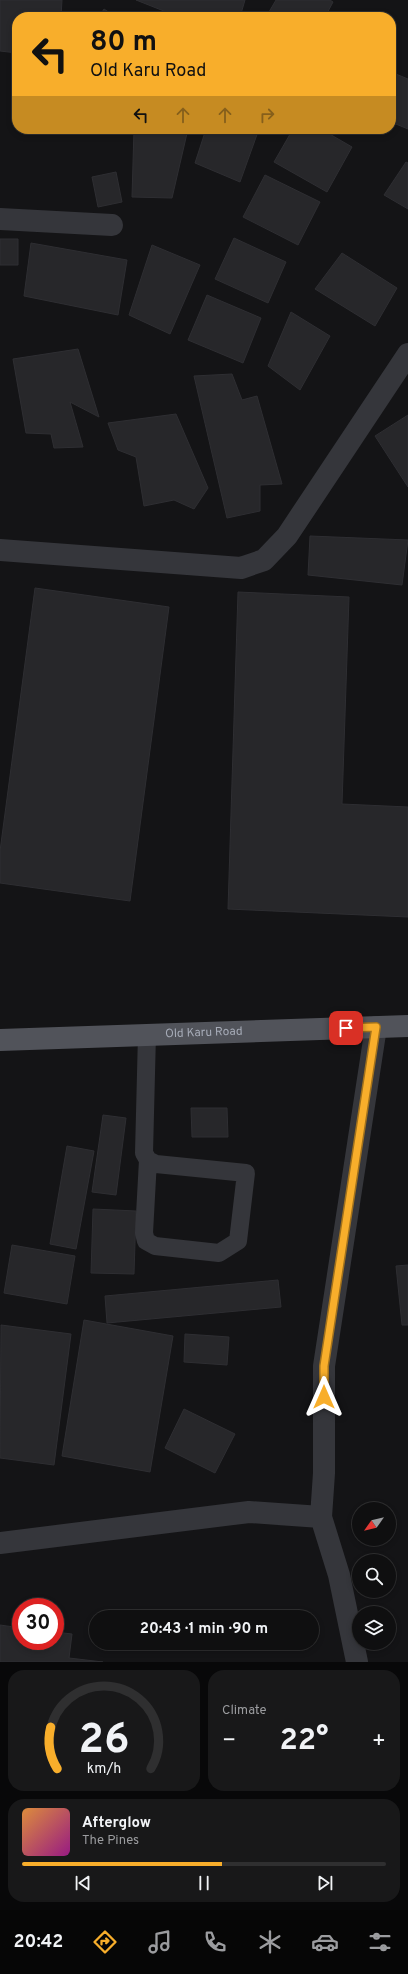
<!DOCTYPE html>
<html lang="en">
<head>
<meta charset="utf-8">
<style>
	body { margin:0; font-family:Overpass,sans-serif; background:#181819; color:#f1f3f6; height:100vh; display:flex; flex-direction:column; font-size:15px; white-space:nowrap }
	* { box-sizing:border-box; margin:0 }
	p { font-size:13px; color:#9b9c9f }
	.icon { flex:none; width:22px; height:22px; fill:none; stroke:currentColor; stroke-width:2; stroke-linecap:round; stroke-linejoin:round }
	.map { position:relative; height:1662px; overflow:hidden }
	.sheet { display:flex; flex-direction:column; gap:8px; padding:8px; background:#080809; flex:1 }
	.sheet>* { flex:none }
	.banner { position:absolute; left:12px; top:12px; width:384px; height:122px; border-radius:16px; box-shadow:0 2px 6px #0003,0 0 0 1px #2f2f30; background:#f8ae2b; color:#111; overflow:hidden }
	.needle { width:26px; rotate:236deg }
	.tools { position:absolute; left:352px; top:1502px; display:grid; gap:8px }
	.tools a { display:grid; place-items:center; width:44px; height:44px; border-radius:50%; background:#0f0f10; box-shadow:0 2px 6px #0003,0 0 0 1px #2f2f30; font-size:20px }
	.speed { position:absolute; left:12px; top:1598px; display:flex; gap:8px; font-size:20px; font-weight:700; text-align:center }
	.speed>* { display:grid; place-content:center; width:52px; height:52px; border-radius:50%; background:#0f0f10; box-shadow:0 2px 6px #0003,0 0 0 1px #2f2f30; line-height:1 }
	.speed .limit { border:6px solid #d22; background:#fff; color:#111 }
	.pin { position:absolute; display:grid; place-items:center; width:34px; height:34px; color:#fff; margin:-17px; border-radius:8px; box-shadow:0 2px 6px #0006 }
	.me { position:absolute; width:44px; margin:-22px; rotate:0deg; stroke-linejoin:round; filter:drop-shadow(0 0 3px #0008) }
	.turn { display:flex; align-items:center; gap:14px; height:84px; padding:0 12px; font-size:18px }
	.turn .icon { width:52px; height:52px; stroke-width:2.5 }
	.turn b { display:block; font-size:28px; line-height:34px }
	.lanes { display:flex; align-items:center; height:38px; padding:0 12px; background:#0003; justify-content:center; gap:20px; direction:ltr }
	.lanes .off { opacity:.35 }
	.big { font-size:30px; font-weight:700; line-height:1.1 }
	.sheet .widget { flex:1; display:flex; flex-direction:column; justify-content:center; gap:6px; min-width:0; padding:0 14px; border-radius:16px; background:#181819 }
	.sheet .dial { align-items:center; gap:0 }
	.dial svg { height:104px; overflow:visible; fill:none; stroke:#2f2f30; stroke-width:7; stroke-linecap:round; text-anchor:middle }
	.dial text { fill:#f1f3f6; stroke:none }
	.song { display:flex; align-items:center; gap:12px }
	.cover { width:48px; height:48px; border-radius:6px; background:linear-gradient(135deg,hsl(30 70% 55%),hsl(310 70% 35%)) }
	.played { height:4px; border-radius:2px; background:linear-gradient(90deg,#f8ae2b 55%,#2f2f30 55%) }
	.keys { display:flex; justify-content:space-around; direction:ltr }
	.heat { display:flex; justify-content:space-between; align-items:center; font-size:22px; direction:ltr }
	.sheet .tiles { flex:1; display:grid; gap:8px; grid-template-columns:1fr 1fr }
	.widget:last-child { grid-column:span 2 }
	.trip { position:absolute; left:89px; top:1610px; width:230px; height:40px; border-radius:20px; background:#0f0f10; box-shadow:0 2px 6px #0003,0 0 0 1px #2f2f30; font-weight:700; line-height:40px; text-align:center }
	.dock { display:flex; height:64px; justify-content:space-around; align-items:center; background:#060606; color:#9b9c9f }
	.dock .icon { width:28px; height:28px }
	.dock .active { color:#f8ae2b }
	.dock b { font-size:18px; color:#f1f3f6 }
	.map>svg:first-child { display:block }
</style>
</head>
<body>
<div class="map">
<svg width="408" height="1662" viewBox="0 0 408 1662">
	<rect width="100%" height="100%" fill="#141416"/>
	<!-- building -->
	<path fill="#27272a" stroke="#2e2e32" d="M0,0H62L61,17H17V53L0,51Z
		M136,0H245L240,17H179Z
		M276,0H330L333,2L325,17H266Z
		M104,9L116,17H99Z
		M391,72L408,79V129L391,122Z
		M134,129H188L172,198L132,197Z
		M206,129H259L240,182L195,163Z
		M293,129H321L352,147L327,192L274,162Z
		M406,162L408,163V209L384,195Z
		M116,172L122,202L98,207L92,177Z
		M265,175L320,202L298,245L243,217Z
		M234,238L286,262L268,303L215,279Z
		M0,239H18V265H0Z
		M31,243L127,260L118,315L24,296Z
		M152,245L200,265L170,334L129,315Z
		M342,253L397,288L375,326L315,289Z
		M207,295L261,318L243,363L188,340Z
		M291,312L330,336L300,390L268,366Z
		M78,349L99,417L70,402L83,447L54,448L51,434L26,433L13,359Z
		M232,374L242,400L257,396L282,484L260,485V511L227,518L194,376Z
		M176,414L208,488L194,509L174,500L144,506L136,457L118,450L108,423Z
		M408,415V487L375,436Z
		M310,536L408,540L402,585L308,575Z
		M35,588L169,607L130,901L0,883V851Z
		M238,592L349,597L342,804L408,807V917L228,909Z
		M191,1108H227L228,1137H192Z
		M103,1115L126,1118L116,1195L92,1192Z
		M67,1146L94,1151L76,1249L50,1244Z
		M93,1209L136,1211L134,1274L91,1273Z
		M12,1245L75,1256L67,1304L4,1293Z
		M408,1265V1325H402L396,1266Z
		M278,1280L281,1307L107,1323L105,1296Z
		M84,1320L173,1336L150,1472L62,1456Z
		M1,1325L71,1334L54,1465L0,1458Z
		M185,1334L229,1337L227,1365L184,1362Z
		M184,1409L235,1434L215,1473L165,1448Z
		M0,1625L21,1628V1641H55V1632L72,1634L69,1658L103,1662H0Z"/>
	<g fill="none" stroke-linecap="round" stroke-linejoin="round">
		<!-- service -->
		<path stroke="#35363b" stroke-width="18" d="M147,1034L144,1153L148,1160L156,1164L246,1173L238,1241L219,1253L155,1246L146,1241L144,1233L148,1160"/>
		<!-- minor -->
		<path stroke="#35363b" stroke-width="22" d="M0,219L112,225
			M0,550L241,568L264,560L287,536L408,354
			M0,1543L249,1512L321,1517
			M357,1662L339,1575L321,1517L324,1473V1366L376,1027"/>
		<!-- primary -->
		<path stroke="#51535a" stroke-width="22" id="s1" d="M0,1040L408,1026"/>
	</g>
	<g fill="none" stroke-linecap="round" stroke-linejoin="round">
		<defs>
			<path id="route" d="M324,1397V1366L376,1027L346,1028"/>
		</defs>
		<!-- route casing -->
		<use href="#route" stroke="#a1711c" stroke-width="10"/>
		<!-- route -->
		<use href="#route" stroke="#f8ae2b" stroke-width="7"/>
	</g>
	<g text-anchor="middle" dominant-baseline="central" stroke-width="4" stroke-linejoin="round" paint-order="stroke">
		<!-- street labels -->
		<g font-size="12" fill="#a6abb7" stroke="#0f0f11">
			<text stroke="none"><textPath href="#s1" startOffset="204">Old Karu Road</textPath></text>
		</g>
	</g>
</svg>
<div class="tools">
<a><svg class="needle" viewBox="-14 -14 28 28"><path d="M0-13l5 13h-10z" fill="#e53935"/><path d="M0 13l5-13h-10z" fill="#9b9c9f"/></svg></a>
<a><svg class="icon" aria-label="search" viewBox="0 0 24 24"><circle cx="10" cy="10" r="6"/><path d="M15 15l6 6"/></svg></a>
<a><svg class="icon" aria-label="layers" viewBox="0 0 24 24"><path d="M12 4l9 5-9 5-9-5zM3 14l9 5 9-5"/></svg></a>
</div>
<div class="speed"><div class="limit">30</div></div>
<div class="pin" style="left:346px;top:1028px;background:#d93025"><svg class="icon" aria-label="arrive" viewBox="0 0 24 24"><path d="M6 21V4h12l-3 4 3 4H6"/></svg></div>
<svg class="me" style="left:324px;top:1397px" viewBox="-20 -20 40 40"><path d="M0-17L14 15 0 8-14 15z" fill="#f8ae2b" stroke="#fff" stroke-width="4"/></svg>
<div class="trip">20:43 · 1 min · 90 m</div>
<div class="banner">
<div class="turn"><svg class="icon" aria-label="left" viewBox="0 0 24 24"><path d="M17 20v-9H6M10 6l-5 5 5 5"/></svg><div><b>80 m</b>Old Karu Road</div></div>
<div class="lanes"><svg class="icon" aria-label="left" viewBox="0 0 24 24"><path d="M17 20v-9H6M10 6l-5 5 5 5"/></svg><svg class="icon off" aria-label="ahead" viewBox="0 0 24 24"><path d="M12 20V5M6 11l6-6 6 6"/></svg><svg class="icon off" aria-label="ahead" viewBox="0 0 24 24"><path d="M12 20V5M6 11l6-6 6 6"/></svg><svg class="icon off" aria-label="right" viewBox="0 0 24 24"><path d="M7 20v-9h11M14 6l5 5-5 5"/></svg></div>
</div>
</div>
<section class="sheet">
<div class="tiles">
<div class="widget dial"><svg viewBox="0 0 100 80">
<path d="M14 69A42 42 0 1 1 86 69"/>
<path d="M14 69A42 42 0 0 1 9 37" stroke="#f8ae2b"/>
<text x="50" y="56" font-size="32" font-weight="700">26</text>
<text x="50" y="72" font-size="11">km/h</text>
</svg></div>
<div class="widget"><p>Climate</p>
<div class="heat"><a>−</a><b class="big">22°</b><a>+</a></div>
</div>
<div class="widget">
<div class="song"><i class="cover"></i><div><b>Afterglow</b><p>The Pines</p></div></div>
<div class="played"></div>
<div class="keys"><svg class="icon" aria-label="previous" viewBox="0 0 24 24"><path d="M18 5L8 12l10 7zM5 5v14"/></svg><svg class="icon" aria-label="pause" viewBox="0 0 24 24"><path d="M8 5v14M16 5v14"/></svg><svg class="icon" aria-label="next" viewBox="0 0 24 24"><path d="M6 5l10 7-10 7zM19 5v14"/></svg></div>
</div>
</div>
</section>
<nav class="dock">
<b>20:42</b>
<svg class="icon active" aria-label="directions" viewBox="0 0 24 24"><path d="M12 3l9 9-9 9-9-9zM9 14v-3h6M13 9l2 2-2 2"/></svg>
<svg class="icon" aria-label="music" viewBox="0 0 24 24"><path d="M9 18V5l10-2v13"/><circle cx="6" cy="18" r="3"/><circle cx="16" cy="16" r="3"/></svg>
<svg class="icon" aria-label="phone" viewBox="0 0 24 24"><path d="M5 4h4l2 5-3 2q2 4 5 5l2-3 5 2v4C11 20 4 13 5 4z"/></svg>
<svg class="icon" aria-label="climate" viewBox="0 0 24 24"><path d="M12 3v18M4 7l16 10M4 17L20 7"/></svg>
<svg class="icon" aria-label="car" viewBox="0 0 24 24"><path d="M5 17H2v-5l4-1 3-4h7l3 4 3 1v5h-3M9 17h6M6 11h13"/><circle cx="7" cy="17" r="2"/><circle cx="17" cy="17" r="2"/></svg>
<svg class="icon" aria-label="filters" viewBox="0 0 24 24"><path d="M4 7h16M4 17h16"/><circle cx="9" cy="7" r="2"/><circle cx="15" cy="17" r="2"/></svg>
</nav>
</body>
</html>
